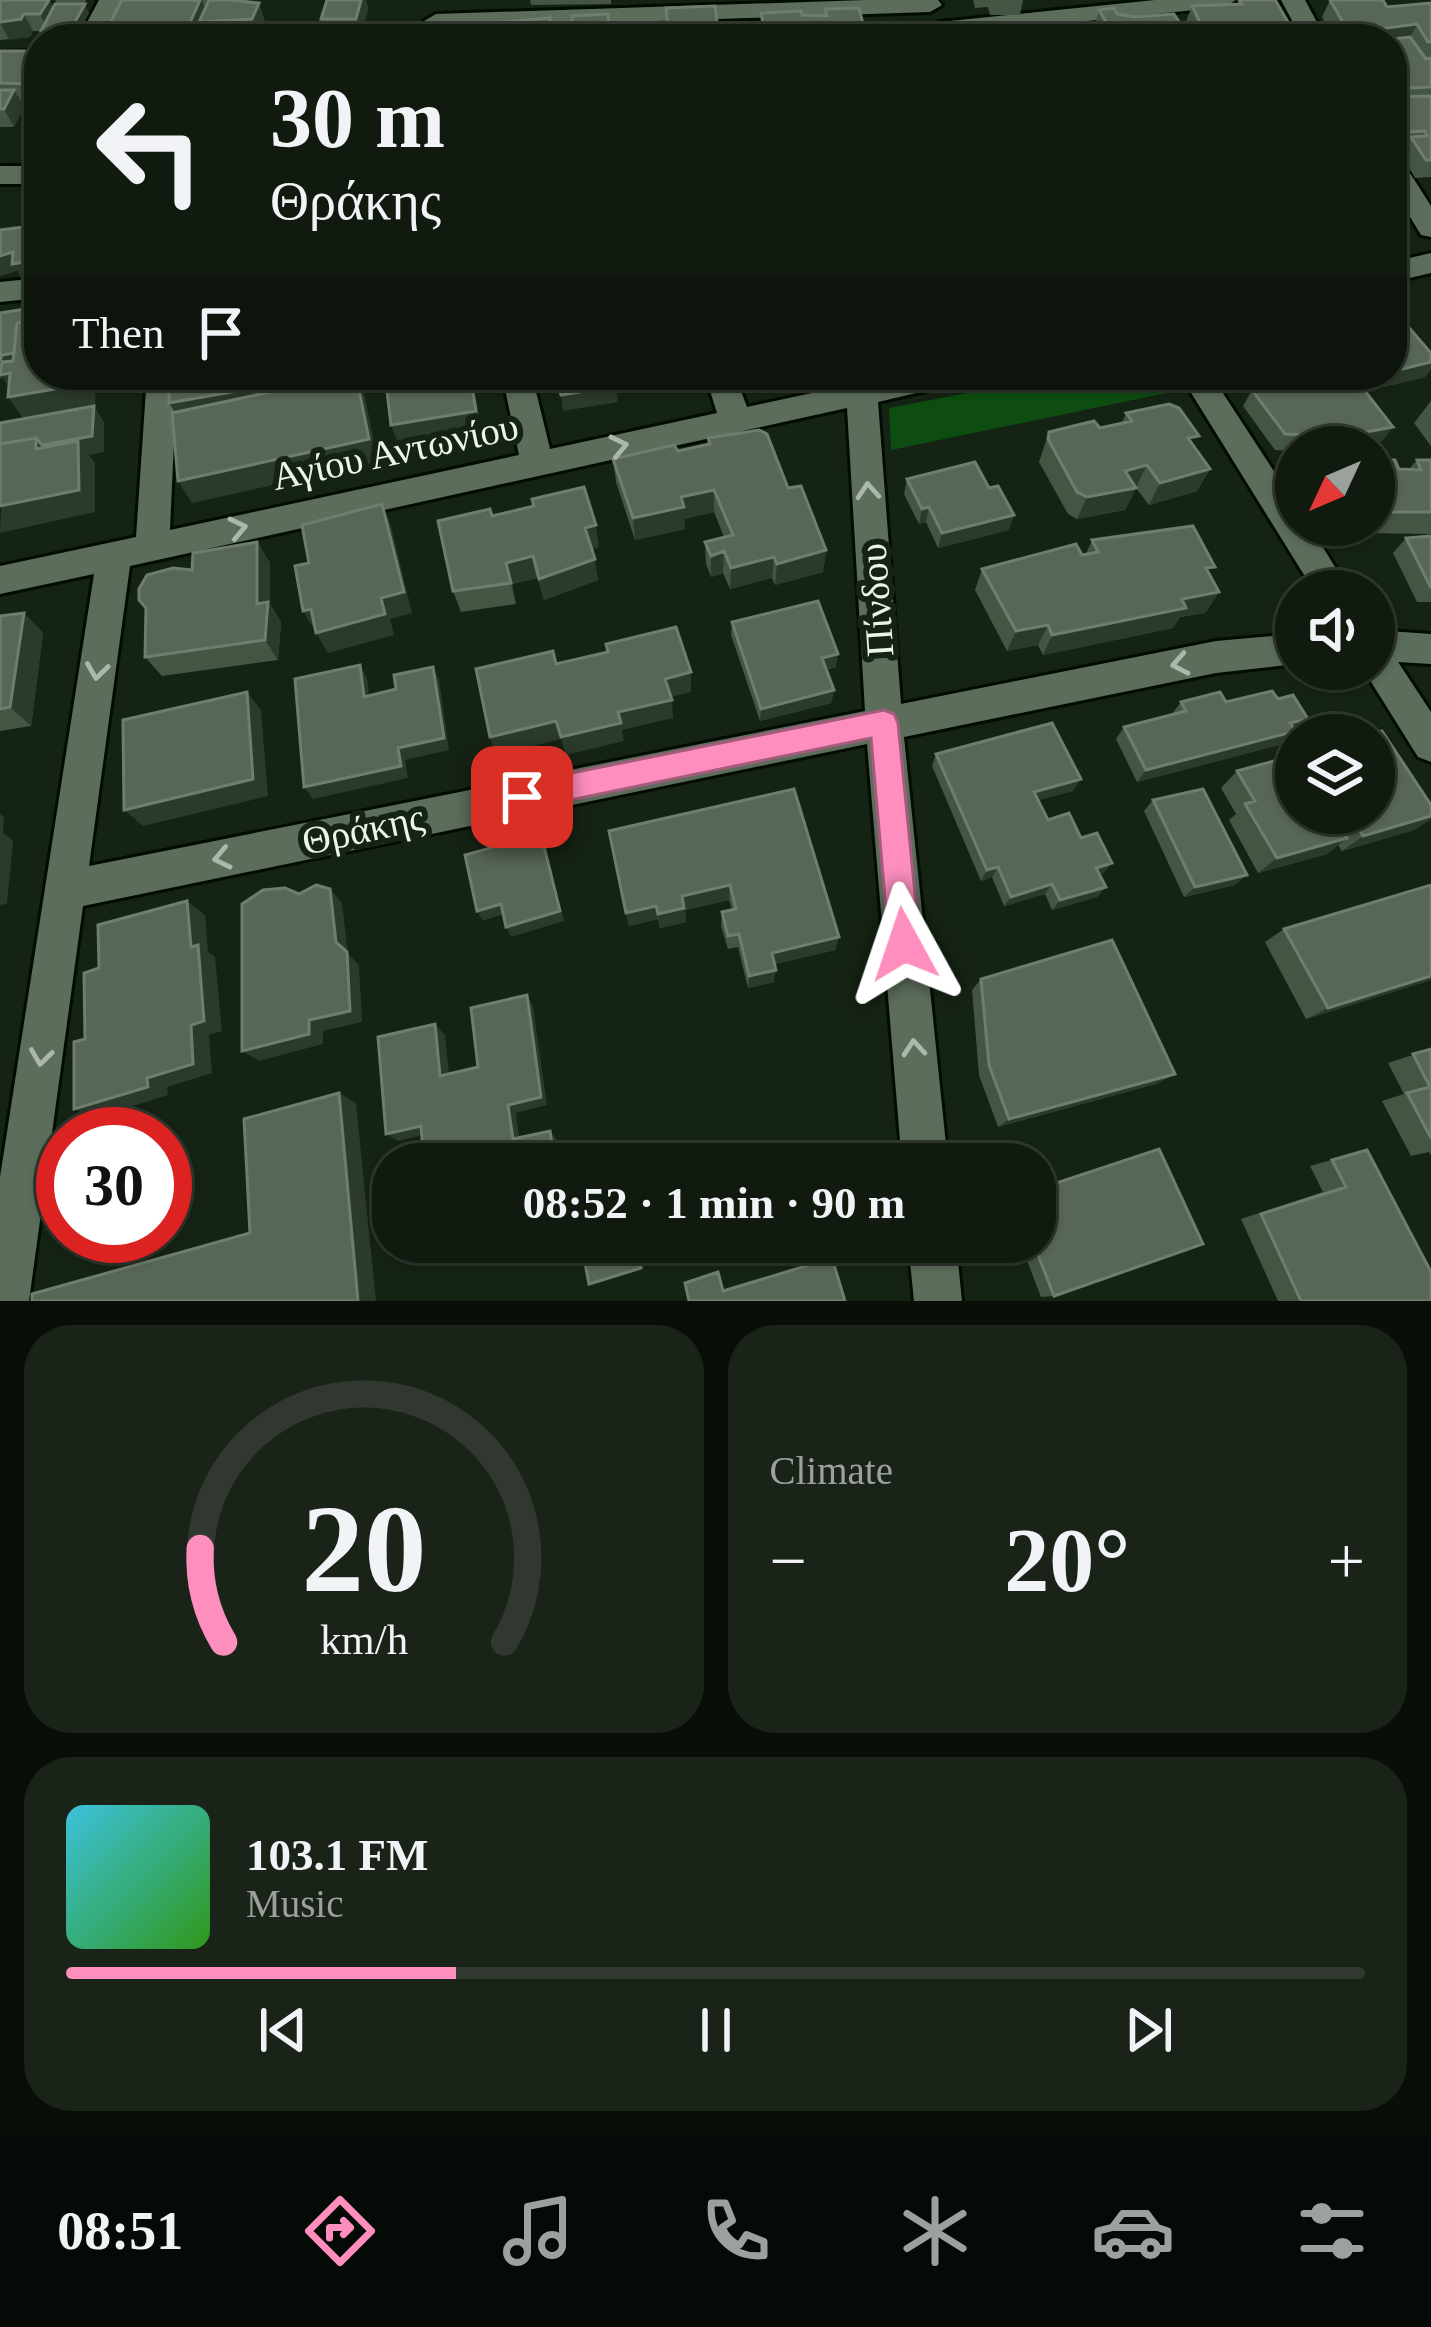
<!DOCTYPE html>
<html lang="en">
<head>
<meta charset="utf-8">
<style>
	body { margin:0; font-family:"Times New Roman",serif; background:#192318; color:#f1f3f6; height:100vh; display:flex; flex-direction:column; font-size:45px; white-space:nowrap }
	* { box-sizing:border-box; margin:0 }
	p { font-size:39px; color:#9ca19e }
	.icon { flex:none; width:66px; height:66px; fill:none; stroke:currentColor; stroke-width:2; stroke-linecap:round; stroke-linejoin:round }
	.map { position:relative; height:1301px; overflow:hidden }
	.drawer { display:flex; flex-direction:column; gap:24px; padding:24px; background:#090e08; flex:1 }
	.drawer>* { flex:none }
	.hud { position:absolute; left:24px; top:24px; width:1383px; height:366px; border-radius:48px; box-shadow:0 3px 9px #0004,0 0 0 3px #30382f; background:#101a0f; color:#f1f3f6; overflow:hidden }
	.needle { width:78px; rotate:226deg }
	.controls { position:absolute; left:1275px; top:426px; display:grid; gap:24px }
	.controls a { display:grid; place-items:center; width:120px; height:120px; border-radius:50%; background:#101a0f; box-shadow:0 3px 9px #0004,0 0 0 3px #30382f; font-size:60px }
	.speed { position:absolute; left:36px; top:1107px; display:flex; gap:24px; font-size:60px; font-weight:700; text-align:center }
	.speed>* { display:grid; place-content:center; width:156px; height:156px; border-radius:50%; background:#101a0f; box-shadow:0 3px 9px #0004,0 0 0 3px #30382f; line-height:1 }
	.speed .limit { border:18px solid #d22; background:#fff; color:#111 }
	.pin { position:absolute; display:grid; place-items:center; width:102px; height:102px; color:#fff; margin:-51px; border-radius:24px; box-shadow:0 6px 18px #0006 }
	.me { position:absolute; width:132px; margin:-66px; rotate:355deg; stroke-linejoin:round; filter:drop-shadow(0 0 9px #0008) }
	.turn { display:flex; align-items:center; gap:42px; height:252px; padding:0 48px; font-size:54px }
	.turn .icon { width:156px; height:156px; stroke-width:2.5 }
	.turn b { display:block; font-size:84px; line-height:102px }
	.then { display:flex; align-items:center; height:114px; padding:0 48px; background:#0003; gap:24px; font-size:45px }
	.big { font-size:90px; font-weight:800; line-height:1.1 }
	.drawer .tile { flex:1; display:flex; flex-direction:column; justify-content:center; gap:18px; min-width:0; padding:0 42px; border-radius:48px; background:#192318 }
	.drawer .dial { align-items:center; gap:0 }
	.dial svg { height:312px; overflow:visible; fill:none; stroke:#30382f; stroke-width:7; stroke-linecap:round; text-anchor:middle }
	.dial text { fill:#f1f3f6; stroke:none }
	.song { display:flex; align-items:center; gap:36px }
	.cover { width:144px; height:144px; border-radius:18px; background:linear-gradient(135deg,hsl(190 70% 55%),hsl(110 70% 35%)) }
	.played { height:12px; border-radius:6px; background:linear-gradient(90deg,#fd8ebe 30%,#30382f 30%) }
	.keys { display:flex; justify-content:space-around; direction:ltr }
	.heat { display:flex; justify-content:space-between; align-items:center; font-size:66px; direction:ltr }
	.drawer .tiles { flex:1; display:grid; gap:24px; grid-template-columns:1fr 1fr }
	.tile:last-child { grid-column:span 2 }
	.trip { position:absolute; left:372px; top:1143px; width:684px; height:120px; border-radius:48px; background:#101a0f; box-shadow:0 3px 9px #0004,0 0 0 3px #30382f; font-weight:800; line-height:120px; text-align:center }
	.tabs { display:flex; height:192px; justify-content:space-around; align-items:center; background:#060a06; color:#9ca19e }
	.tabs .icon { width:84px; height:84px }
	.tabs .selected { color:#fd8ebe }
	.tabs b { font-size:54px; color:#f1f3f6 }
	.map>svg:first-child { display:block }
</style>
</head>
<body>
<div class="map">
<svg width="1431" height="1301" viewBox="0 0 1431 1301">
	<rect width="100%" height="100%" fill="#152314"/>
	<!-- green -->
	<path fill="#0d4d11" d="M1061,375H1172L1181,390L891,450L889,408Z"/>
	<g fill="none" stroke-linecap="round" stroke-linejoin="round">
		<defs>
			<path id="minor" d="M99,0H123L102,39H78Z
				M866,0H938L942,5L930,12L436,28L424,21L436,14Z
				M1155,0H1236L1224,7L940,36L928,29L940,22Z
				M1281,0H1305L1326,39H1302Z
				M39,51V65L0,66V52Z
				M1392,157L1401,159L1431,206V237L1421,235L1392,187Z
				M0,166H39V184H0Z
				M1431,253V273L1392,282V262Z
				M39,278V298L0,302V282Z
				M147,375H177L170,530L519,455L502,375H532L550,449L717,413L705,375H735L747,407L895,375H963L959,383L878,402L901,704L1216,641L1296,634V664L1216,673L904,737L948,1164H902L867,744L83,906L29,1301H0V1177L94,574L0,594V566L136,537ZM847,408L865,711L89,866L130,566Z
				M1180,375H1211L1296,505V525H1309L1350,591H1314Z
				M1374,630L1431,634V664L1398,662L1431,712V762L1418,757L1363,669H1374Z
				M908,1242H956L962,1301H914Z"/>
		</defs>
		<!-- minor casing -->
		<use href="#minor" stroke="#020c02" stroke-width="6"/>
		<!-- path -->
		<path stroke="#626e61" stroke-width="8" stroke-dasharray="9 6" stroke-linecap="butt" d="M980,381L1005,375"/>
		<!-- minor -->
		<use href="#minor" fill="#5c6d5b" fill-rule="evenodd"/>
	</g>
	<!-- wall -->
	<path fill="#455544" d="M0,0H49L53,8L57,4L55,0H86L84,4L89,13L75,39H45L41,31H33L30,37L0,40Z
		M122,0H231L265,21L259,37L206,39L202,29L198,39H112L107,29Z
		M327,0H366L368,9L361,36H326L321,19Z
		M530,0H611V4L531,5Z
		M973,0H1023L1020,15H990L988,7L975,8Z
		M1239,0L1298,39H1193L1185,24L1192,6L1238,5Z
		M1330,0L1387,7L1431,3V177L1415,178L1401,154L1404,149H1398L1392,140V39H1334L1322,17Z
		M825,9L867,39H762L761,13L825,16Z
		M1099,10L1117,14L1183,28L1179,39H1101L1094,27Z
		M0,51H29L34,60H39V101H20L24,107L14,127H0Z
		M1392,308L1431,353V369L1425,377L1383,387L1373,375H1392Z
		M1252,390L1393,427L1381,442L1358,447H1296V451L1275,450L1243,406Z
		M1431,401V446L1414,423Z
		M1126,413L1194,446L1210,469L1197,491L1149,505L1136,488L1125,510L1077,519L1068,514L1039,462L1049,432L1100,428L1122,423Z
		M708,438L788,488L826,550L823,572L775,585L772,578L730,589L723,573L711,577L706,564L705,542L724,537L714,512L684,519L685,529L635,540L616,482L613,459L678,451L708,444Z
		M1374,460L1399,469H1409L1417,460H1431V534L1363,533L1360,525H1374Z
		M907,479L1009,530L938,548L926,522L919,524L904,494Z
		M492,516L599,547L592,549L598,580L544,600L538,578L512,584L516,604L461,612L453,591Z
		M1431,536V602H1417L1393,553L1406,538Z
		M1092,540L1210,575L1219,592L1205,613L1180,617L1173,628L1043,655L1038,645L1007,651L975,590L982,569L1086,554Z
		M257,542L270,563V604L281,622L278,660L162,676L145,657L146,610L139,600L192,570Z
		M24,613L43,633L31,726L0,731V616Z
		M732,622L836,667L826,670L834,690L831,703L760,721L731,635Z
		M1278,699L1308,719L1283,744L1137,782L1116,739L1124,727L1171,715L1181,702H1226Z
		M936,754L1073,791L1038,800L1048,820L1081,838L1112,863L1103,873L1100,874L1106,887L1097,897L1052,910L1045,894L1004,906L992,877L981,881L932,766Z
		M1237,771L1431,805V819L1414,830L1342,851L1338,845L1327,854L1258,873L1229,820L1236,814L1221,788Z
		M1153,800L1235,885L1184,897L1144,811Z
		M609,831L839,937L835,950L775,964L774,982L748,988L738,947L728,949L721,926L722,912L732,910L729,900L685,910L686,922L660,928L658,919L629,926Z
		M1284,929L1431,980L1306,1019L1265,942Z
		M981,979L1159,1083L998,1127L979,1075L972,990Z
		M1431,1049V1155L1429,1152L1411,1156L1382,1101L1404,1094L1388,1063Z
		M1367,1150L1431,1301H1278L1241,1219L1323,1192L1310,1166Z
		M1020,1242H1035L1054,1296L1041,1297Z"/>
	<!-- shaded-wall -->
	<path fill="#2b3a2a" d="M49,0L57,17L49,32L40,14Z
		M200,0H202L208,15L199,22L202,29L198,39H195L189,25Z
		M361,0H366L368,9L361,36L356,19Z
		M259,3L265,21L259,37L252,19Z
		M85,4L89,13L74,39L70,31Z
		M24,14L33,31L30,37L9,40L0,22Z
		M169,24L175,39H171L167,29Z
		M1417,24L1408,42L1392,39H1346L1349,33Z
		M39,70V97L32,84Z
		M14,90L24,107L14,127L4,109Z
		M13,252L39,259V278L23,281L17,271L0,276V256Z
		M25,309L37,326L80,375H96L95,408L104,422V452L89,455L95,463V512L0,533L3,470L25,421L8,397L16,396L3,378L0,379V361Z
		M1431,362V369L1425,377L1383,387L1394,371Z
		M254,375H264L266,411L183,426L169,403Z
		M356,375L365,397L378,462L192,503L178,481Z
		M470,375H472L482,434L400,448L391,425Z
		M545,375H556L558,389L548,391Z
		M1235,375H1258L1232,381Z
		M616,386L618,402L563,411L561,395Z
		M1393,427L1381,442L1358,447H1337L1345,436Z
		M1147,465L1125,510L1077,519L1087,497L1125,471Z
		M1210,469L1197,491L1149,505L1160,483Z
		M714,490V512L684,519L685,529L635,540L633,518L681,497Z
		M382,504L391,526L412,613L390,619L394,635L328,653L316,633L381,598Z
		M929,507L926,522L919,524L922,509Z
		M1014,515L1009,530L938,548L942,533Z
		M596,525L599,547L589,549L585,528Z
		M257,542L270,563V604L281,622L278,660L265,640L257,604Z
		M826,550L823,572L775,585L777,564Z
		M724,551L723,573L711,577V556Z
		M533,556L538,578L512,584L516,604L506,563Z
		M774,557L772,578L730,589L731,568Z
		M595,559L598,580L544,600L539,579Z
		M1219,592L1205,613L1180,617L1173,628L1043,655L1052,635L1182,599Z
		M311,609L315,631L303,611Z
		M24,613L43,633L31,726L10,707Z
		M1048,625L1038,645L1007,651L1016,631Z
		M838,654L836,667L820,671L822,658Z
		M360,665L367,678L371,710L364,697Z
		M433,667L439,680L449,750L405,760L408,778L313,799L304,787L398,748Z
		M691,672V692L667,698L665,679Z
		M834,690L831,703L760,721L761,709Z
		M247,692L261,710L268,796L143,826L124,810Z
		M672,700L673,718L622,730L624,741L566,755L561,739L496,755L490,737L556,721L618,712Z
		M1308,719L1296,731L1290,723Z
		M1296,731L1283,744L1137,782L1146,770Z
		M1081,779L1073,791L1027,803L1034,792Z
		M0,814L4,817L3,833L13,841L7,904L0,905Z
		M1431,816V819L1414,830L1342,851L1363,836Z
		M541,834L564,921L511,937L506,927Z
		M1347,838L1327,854L1258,873L1277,858Z
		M1112,863L1103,873L1088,878L1096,868Z
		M998,867L992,877L981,881L987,870Z
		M1247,875L1235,885L1184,897L1195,887Z
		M1052,884L1045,894L1004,906L1011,897Z
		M730,885L729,900L685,910L686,922L660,928L658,914L682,896Z
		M1106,887L1097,897L1052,910L1060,900Z
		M330,889L342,903L348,954L359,965L362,1022L323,1031V1044L259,1061L242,1051L336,942Z
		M187,901L205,915L208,952L215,957L222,1031L209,1035L212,1073L167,1087L168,1095L97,1117L74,1109L147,1078L191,1025V947Z
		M501,904L506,913L483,921L477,911Z
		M656,906L658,919L629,926L626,913Z
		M839,937L835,950L770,965L772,953Z
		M776,970L774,982L748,988L749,976Z
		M1431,976V980L1306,1019L1328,1008Z
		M527,995L533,1007L547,1105L516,1113L520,1145L513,1139L508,1105Z
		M435,1024L445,1035L450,1084L440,1076Z
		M1175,1074L1159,1083L998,1127L1009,1119Z
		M339,1093L356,1103L376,1301H358Z
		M421,1126L431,1133L398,1141L386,1134Z
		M550,1131L556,1138L560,1164H555Z
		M399,1242H423L402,1247L390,1244Z
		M636,1242H637L643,1269L592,1285L589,1284Z"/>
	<!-- building -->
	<path fill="#576656" stroke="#6e7d6d" stroke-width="3" d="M0,0H49L40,14H24L21,19L0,22Z
		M122,0H200L189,25L169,24L167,29H107Z
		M209,0H231L259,3L252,19L199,22Z
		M327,0H361L356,19H321Z
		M1239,0H1275L1298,39H1258L1252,28H1240L1246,39H1208L1192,6L1242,4Z
		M1330,0H1383L1387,7L1431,3V42H1428L1417,24L1349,33Z
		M55,4H85L70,31H41Z
		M715,6L719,38L669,39L666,8Z
		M859,8L867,39H766L761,13L801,11L802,15L827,16L825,9Z
		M1114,8L1117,14L1134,17L1174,14L1183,28L1156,31L1161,39H1116L1099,10Z
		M608,14L610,39H574L572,16Z
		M550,18V23H566V39H467L468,25Z
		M1410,37L1426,59L1431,58V87L1392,89L1391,39Z
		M0,51H29L24,60H39V70L32,84L0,83Z
		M0,90H14L4,109H0Z
		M1431,96V160H1426L1411,137L1427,136L1425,131L1408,132L1392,106V97Z
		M39,225V260L12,264L13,252L0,256V230Z
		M39,301V375H80L79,385L8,397L10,373L0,375L2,362L13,361L17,323L34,321L35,302Z
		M1392,308L1431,353V362L1394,371L1392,368Z
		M25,309L23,322L17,323L14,353L2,355L0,361V313Z
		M169,375H254L255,388L169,403Z
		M349,375H356L369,439L178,481L172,413Z
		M385,375H470L476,411L391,425Z
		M556,375H613L616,386L561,395Z
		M1323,375H1338L1344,380L1354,377L1393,427L1345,436L1285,434L1252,390Z
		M1169,404L1179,408L1199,436L1188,438L1210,469L1160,483L1147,465L1125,471L1136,488L1087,497L1077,492L1048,439L1049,432L1094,421L1100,428L1132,421L1126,413Z
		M94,406L92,436L42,445L36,438L0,444V423Z
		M759,430L767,434L788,488L801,486L826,550L777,564L774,557L731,568L724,551L711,556L705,542L733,535L714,490L681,497L684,507L633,518L613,459L674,445L678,451L710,444L708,438Z
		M36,438V449L78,441L79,490L0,506V444Z
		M1374,460H1395L1399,469L1421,470L1417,460H1431V512H1381L1378,503H1374Z
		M975,462L989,488L998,486L1014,515L942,533L929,507L922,509L907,479Z
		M584,487L596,525L585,528L595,559L539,579L533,556L506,563L511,583L453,591L438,521L490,509L492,516L534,506L532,499Z
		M382,504L404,592L381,598L385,614L316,633L311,609L303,611L295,566L309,563L302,525Z
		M1193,526L1215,567L1206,568L1219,592L1182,599L1186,608L1052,635L1048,625L1016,631L982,569L1076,544L1082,555L1098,552L1092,540Z
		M1431,536V588L1406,538Z
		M257,542V604L268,602L265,640L145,657L146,608L139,600V589L147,575L173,568L192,570L193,553Z
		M818,601L838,654L822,658L834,690L761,709L732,622Z
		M24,613L10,707L0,709V616Z
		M676,627L691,672L665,679L672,700L618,712L621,723L561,737L556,721L490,737L476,669L553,651L556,664L608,652L606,644Z
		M360,665L364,697L396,689L394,675L433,667L444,738L398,748L401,766L304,787L295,679Z
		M1272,691L1278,699L1293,695L1308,719L1290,723L1296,731L1146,770L1124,727L1186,711L1181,702L1220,692L1226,702Z
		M247,692L253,779L124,810L123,720Z
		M1052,723L1081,779L1034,792L1048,820L1069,813L1081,838L1097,833L1112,863L1096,868L1106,887L1060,900L1052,884L1011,897L998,867L987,870L936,754Z
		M1382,731L1431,805V816L1363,836L1349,813L1334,818L1347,838L1277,858L1245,804L1255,801L1237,771L1296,755V813H1374V735H1368Z
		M794,789L839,937L772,953L776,970L749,976L739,934L728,936L722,912L736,909L730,885L682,896L684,908L658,914L656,906L626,913L609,831Z
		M1203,789L1247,875L1195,887L1153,800Z
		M541,834L560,911L506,927L501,904L477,911L465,855Z
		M316,885L330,889L336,942L347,952L350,1011L309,1020V1034L242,1051V904L263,890L285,888L299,894Z
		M1431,885V976L1328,1008L1284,929Z
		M187,901L191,947L198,945L204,1021L191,1025L193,1064L147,1078L148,1087L74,1109V1042L85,1039L84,973L99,968L98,925Z
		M1112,940L1175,1074L1009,1119L989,1065L981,979Z
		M527,995L541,1097L508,1105L513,1139L550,1131L555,1164H483V1161L469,1164H417L424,1162L421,1126L386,1134L378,1037L435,1024L440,1076L478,1067L471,1008Z
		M1431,1049V1138L1407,1093L1430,1087L1413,1054Z
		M339,1093L358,1301H32V1294L250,1233L244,1119Z
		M1159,1149L1203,1244L1054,1296L1033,1242H1035V1190Z
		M1367,1150L1431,1272V1301H1301L1261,1214L1346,1187L1332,1160Z
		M393,1170V1242H399L390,1244L385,1172Z
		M581,1242H636L641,1268L589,1284Z
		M832,1258L845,1301H689L685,1283L718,1272L723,1291Z"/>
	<!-- one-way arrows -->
	<defs><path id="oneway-chevron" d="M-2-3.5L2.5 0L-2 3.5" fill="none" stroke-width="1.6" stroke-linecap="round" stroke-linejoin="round" transform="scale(3)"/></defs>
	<g stroke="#abb8aa">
		<use href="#oneway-chevron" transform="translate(619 446) rotate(-12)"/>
		<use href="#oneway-chevron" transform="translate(868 491) rotate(-94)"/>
		<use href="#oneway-chevron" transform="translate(238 528) rotate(-12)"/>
		<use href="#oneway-chevron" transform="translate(1180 664) rotate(169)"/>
		<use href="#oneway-chevron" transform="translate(97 671) rotate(98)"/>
		<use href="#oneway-chevron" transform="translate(222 858) rotate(168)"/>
		<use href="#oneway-chevron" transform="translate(914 1048) rotate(-95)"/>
		<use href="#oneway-chevron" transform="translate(41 1057) rotate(98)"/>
	</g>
	<!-- route -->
	<path fill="#fd8ebe" stroke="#a45c7c" stroke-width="3" d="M884,710L894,714L898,723L920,944L916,955L904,959L893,955L889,944L871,738L522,810L512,806L508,797L512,787L522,783Z"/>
	<g text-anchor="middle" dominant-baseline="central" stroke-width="12" stroke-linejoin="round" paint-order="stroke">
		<!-- street labels -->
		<g font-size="39" fill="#ebf5ea" stroke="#152314">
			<text transform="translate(395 451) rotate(-12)">Αγίου Αντωνίου</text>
			<text transform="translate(876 600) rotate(-94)">Πίνδου</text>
			<text transform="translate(363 829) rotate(-12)">Θράκης</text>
		</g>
	</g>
</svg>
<div class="controls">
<a><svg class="needle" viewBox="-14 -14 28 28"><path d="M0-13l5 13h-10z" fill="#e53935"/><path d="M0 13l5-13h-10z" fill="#9ca19e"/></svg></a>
<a><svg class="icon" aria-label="sound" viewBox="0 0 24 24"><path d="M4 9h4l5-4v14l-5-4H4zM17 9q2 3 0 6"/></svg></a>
<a><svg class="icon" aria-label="layers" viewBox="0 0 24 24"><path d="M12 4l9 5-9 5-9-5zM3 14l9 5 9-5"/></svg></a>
</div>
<div class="speed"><div class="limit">30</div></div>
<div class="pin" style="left:522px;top:797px;background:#d93025"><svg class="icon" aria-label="arrive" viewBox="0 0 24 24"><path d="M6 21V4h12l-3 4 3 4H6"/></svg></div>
<svg class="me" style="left:904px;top:944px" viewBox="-20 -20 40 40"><path d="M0-17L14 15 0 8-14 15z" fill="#fd8ebe" stroke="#fff" stroke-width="4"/></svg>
<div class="trip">08:52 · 1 min · 90 m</div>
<div class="hud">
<div class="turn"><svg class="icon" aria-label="left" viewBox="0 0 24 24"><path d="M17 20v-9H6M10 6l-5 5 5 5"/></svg><div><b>30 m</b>Θράκης</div></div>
<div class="then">Then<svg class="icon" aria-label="arrive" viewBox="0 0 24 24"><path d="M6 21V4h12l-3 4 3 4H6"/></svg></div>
</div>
</div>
<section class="drawer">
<div class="tiles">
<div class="tile dial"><svg viewBox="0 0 100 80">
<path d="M14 69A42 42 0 1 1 86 69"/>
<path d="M14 69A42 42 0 0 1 8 45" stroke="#fd8ebe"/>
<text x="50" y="56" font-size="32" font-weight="700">20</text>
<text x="50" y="72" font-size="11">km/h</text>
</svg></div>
<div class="tile"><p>Climate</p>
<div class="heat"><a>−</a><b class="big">20°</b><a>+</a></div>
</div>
<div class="tile">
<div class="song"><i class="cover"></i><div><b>103.1 FM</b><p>Music</p></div></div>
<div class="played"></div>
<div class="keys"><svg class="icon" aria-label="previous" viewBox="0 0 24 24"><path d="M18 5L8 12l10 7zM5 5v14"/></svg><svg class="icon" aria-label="pause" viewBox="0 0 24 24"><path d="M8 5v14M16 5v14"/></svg><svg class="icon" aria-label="next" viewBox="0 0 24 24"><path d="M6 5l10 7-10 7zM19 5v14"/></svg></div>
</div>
</div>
</section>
<nav class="tabs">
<b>08:51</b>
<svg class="icon selected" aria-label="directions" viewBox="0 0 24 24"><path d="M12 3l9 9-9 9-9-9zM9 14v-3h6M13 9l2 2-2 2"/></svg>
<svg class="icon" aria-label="music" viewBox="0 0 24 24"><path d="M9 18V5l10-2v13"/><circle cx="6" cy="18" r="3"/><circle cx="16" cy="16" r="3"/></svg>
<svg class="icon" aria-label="phone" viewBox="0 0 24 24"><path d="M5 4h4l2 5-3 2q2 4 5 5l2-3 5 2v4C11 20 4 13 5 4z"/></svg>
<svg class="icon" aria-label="climate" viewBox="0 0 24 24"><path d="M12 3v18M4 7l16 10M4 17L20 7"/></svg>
<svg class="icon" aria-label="car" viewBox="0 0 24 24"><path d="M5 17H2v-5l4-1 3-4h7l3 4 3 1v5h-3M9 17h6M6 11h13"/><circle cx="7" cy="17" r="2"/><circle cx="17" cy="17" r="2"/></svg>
<svg class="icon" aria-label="filters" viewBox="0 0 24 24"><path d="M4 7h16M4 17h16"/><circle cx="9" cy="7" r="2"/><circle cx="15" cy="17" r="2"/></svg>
</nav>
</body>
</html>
